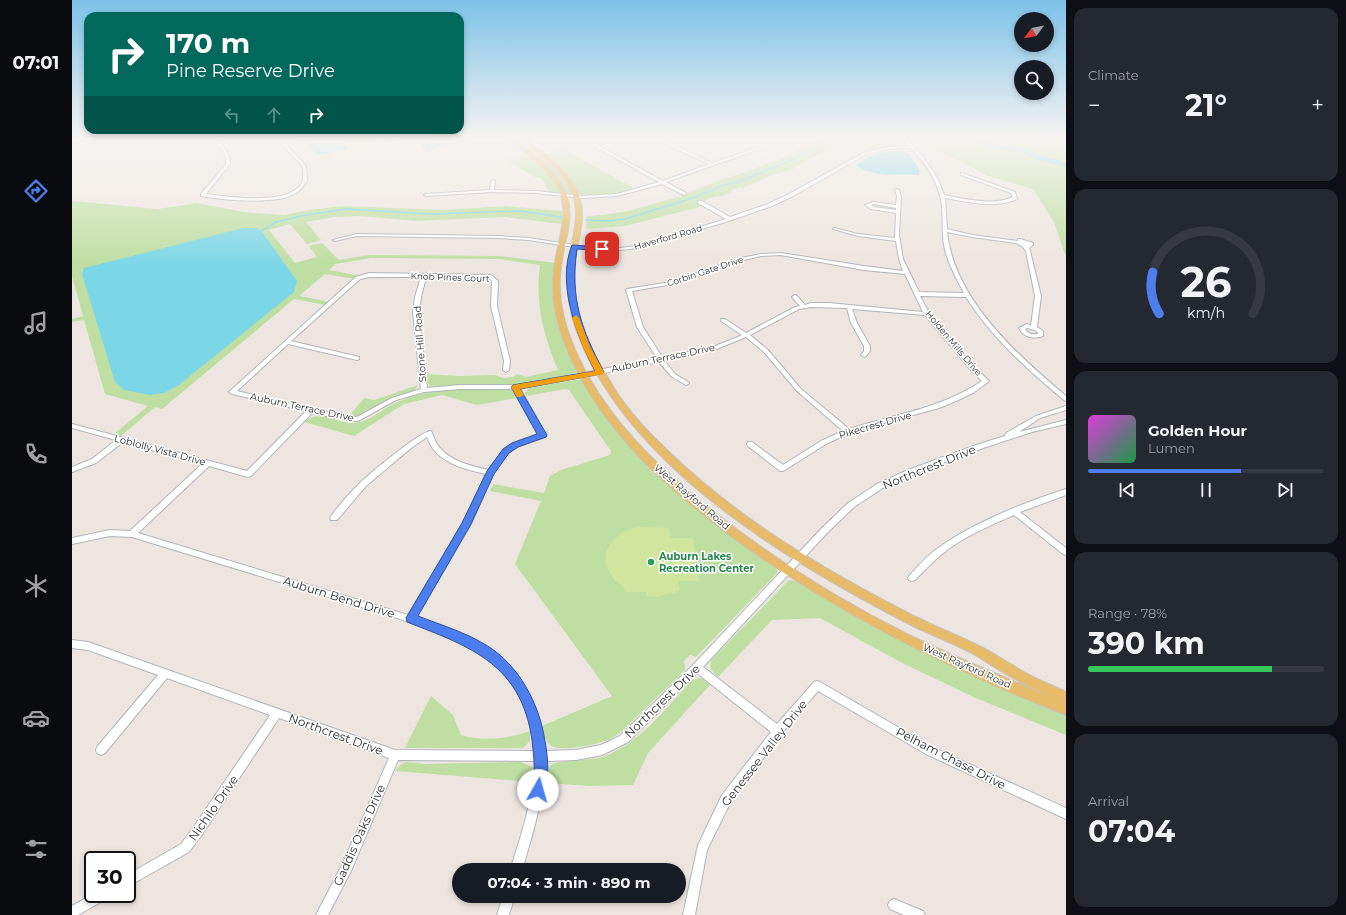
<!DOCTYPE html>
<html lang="en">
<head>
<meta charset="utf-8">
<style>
	body { margin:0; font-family:Montserrat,sans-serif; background:#242831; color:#f1f3f6; height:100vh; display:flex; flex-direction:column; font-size:15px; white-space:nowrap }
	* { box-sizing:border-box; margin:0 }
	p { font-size:13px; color:#9ea1a6 }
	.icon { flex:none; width:22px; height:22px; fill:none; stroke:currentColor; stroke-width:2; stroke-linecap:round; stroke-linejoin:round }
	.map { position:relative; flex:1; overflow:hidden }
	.side { display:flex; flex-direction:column; gap:8px; padding:8px; background:#0d0f14; width:280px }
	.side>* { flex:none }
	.banner { position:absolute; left:12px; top:12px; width:380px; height:122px; border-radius:12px; box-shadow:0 2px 6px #0003; background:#00695c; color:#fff; overflow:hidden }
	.needle { width:26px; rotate:237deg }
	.controls { position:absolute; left:942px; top:12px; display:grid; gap:8px }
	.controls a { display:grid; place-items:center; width:40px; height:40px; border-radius:50%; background:#171b24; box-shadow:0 2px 6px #0003; font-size:20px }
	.speed { position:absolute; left:12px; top:851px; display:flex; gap:8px; font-size:20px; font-weight:700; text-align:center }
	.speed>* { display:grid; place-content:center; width:52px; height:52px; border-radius:50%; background:#171b24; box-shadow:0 2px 6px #0003; line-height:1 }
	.speed .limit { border:2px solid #111; border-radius:6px; background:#fff; color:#111 }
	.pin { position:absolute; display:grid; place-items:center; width:34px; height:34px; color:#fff; margin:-17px; border-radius:8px; box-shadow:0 2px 6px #0006 }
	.me { position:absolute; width:44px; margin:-22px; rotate:7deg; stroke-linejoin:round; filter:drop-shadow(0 0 3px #0008) }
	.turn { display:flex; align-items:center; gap:14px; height:84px; padding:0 16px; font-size:18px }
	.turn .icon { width:52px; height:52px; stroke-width:2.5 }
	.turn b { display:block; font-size:28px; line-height:34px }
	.lanes { display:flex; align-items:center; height:38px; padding:0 16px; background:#0003; justify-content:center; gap:20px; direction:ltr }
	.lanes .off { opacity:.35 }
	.big { font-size:30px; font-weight:700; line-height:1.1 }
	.side .tile { flex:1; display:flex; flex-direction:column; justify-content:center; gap:6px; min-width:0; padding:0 14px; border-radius:12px; background:#242831 }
	.side .dial { align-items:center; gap:0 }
	.dial svg { height:104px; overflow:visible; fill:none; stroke:#363941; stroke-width:7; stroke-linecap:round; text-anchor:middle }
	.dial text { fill:#f1f3f6; stroke:none }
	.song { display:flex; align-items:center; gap:12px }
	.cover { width:48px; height:48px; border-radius:6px; background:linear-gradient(135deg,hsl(300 70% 55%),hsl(140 70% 35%)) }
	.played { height:4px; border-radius:2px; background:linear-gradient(90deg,#4c7eee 65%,#363941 65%) }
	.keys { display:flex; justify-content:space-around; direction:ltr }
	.heat { display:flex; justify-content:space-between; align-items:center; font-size:22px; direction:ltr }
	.charge { height:6px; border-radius:3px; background:linear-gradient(90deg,#34c759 78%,#363941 0) }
	.trip { position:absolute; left:380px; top:863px; width:234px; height:40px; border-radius:20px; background:#171b24; box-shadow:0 2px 6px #0003; font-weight:700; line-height:40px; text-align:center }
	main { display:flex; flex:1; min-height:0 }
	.menu { display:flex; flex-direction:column; width:72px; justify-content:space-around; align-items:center; background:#090b0e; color:#9ea1a6 }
	.menu .icon { width:28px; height:28px }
	.menu .selected { color:#4c7eee }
	.menu b { font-size:18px; color:#f1f3f6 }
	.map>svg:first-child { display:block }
</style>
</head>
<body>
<main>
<nav class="menu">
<b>07:01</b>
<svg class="icon selected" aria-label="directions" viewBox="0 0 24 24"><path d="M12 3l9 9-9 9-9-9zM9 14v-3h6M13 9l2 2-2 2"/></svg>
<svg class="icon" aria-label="music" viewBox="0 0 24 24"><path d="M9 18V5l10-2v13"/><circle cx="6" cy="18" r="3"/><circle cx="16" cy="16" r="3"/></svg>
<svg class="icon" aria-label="phone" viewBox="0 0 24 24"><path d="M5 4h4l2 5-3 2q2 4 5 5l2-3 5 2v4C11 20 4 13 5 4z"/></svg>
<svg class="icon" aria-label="climate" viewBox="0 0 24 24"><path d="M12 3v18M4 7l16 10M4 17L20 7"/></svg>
<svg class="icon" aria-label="car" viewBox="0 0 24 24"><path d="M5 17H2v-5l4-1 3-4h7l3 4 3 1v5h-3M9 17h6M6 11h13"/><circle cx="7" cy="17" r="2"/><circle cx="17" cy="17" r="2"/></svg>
<svg class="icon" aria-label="filters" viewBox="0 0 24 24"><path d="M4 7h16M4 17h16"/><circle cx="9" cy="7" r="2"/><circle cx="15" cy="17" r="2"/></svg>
</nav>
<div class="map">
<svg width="994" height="915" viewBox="0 0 994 915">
	<rect width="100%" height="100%" fill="#ede6e0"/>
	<!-- education -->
	<path fill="#ede1d1" d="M221,138H342L243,160Z"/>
	<!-- green -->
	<path fill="#bedfa1" d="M746,138H829L836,145L797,151L770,141L755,148L757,150L746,154L723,167L724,168L700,175L671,188L668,187L658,191L660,192L648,197L645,196L626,203L631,206L553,226L514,229L515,216L530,215L556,211L616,194L614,193L707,160L747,139Z
		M839,138H994V257L982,222L961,189L916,176L890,162Z
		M492,149L563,189C534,198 507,195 478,192L468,177L465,178L437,162Z
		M0,201L86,209L125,203L172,212L212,215L237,210L271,206L372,210L434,206L490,211V224L432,217L344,221L288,216L263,217L234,222L249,240L235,244L218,224L197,230L223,263L245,257L237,246L250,243L267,260L297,255L429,256L483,263C478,291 483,320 494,346C497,354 504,363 504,372L499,375L444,385L358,386L354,381L353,374L388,376L423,375L431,378L441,377L445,374L454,377L486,370C471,334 463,304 468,265L428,259L299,258L263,264L257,270L288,276L283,279L253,274L227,296L258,302L254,305L222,299L90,409L83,407L49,436L42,434L76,406L33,394L12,320L0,322V319L11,316L0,276Z
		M503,380H508L511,382L544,428L701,565L705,570V573L626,655L624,657L618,655L611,662L613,664V670L549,732C546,734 542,737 538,739C527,744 486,754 477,744C473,739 472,731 470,726L540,696L443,564L469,501L418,491L421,484L472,493L478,476L489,470L538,455L539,451L497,390L493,389L454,396L453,393L457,388Z
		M346,385L342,391L318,399L293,413L286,416H277L292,398L302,400Z
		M372,390H439L443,393L446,398L405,405L370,395L332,404L282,436L232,422C246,408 266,424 282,423C297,422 309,410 321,404C337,396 355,392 372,390Z
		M717,580L725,581L994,713V735L906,699L832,664L748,618L700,620L646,677C640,671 636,667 640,659Z
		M627,678L631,679L638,685L576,753L561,785L518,786L475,783C475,777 475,770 479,765C484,760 521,761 533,756C569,742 594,708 620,680Z
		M359,696L381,715L389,735C408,742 440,738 458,731V741L451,748H333Z
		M335,762L352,764L449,762L460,767L462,773L461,782L323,771L329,764Z"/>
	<!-- pitch -->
	<path fill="#d0e69e" d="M284,138H297L310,143L285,149L278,143L279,140Z
		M568,527L597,528L599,538H621L623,552H609L610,560L624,561L627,581H606L608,591L586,597L574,596V592H553L552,587C529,573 527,547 550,533C555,529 562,528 568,527Z"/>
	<!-- water -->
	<path fill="#7bd7e7" d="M229,138H266L276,148L274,150L246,155Z
		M366,138H396L392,143L368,146L356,151L349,147V145Z
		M818,151H829L838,154L848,171L847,175C828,174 799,178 784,165C795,157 804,153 818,151Z
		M171,228H185L191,233L225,281L222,292L107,385L92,393L78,395L52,390L43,382L10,274L12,268Z"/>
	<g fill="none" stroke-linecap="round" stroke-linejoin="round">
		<!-- stream-far1 -->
		<path stroke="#7bd7e7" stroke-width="1.5" d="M514,220L536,221L553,219L618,199L652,185L669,181L726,157L763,138
			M189,231L204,222L234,215L274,209L359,214L448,211L489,217"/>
		<!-- stream -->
		<path stroke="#7bd7e7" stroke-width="2" d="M188,232L191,230"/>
		<!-- river -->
		<path fill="#7bd7e7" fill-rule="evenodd" d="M901,138H909L922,144L953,148L972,156L994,163V167L966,160L948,152L918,148L905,143Z"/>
		<defs>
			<path id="minor" d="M132,138C147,138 158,150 158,164L134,194C157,197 216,206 230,183C232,179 231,172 231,167L204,138H208L234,166L235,181C233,184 230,188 227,191C210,206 151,200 129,196V194L154,164C155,147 144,145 132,138Z
				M654,138H660L684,148L704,138H709L685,150L594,182L614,193V194L612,195L590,184L545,196L510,198L464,193L420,192L354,196L352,195L354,194L418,190L419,181L421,180L423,181L422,190L464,191L510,196L545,194L587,182L518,144V142H520L591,181L637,164L587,141V139H589L640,163L681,149Z
				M829,138H833C850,154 865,172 872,195C892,199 922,206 941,197L939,193L889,175V173H890L943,192L945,199C923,209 895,202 873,198L875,229L900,235L946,241V239H948L961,243V245L957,248L958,251L969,296L965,327L971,331V336C961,339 952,338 947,328L955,324L959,326L963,296L954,251L950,246L944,243L900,237L875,232C882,299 945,355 994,396V401L992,400C956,370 919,337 894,297L848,296L857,313L902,367L916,380L917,381L916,382L901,393L884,401L867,408L797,427L771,436L754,444L711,471H708L676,446L675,444L676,442H680L711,465L749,441L771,431L725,391L692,352L674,337L642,350L592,360L603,374L616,382L617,383L616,384L614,385L599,376L587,362L512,377L448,388L474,435L473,437L445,447L436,453L421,474L399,524L344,617C367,625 392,633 412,645C448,667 471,710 473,751L504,750L529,745L548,736L622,664L749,529L776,503L805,484L836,470L907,444L933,436L934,433L964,416L994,406V410L968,418L947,432L994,420V424L960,432L911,448L842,474L811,488L782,507L755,533L631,667L705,724L742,682L745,681L748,682L862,748L994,808V819L854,754L746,691L709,734L658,803L635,850L623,915H611L626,845L650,795L699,732L625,673L556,742L530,755L504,760L474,761C471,799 461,834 450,870H438C450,834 461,799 463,761L326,760L279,871L256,915H244L271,863L317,758L207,718L129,836L117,852L55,887V875L109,844L121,828L198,715L95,678L33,753L29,755L25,753L24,750L25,747L86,675L16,650L0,648V640L16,642L323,750L463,751C461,712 441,674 408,652C399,646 388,642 377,637C359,630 341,623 322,617L60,537L38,536L0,544V538L38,530L58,531L130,464L51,442L24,463L0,472V467L20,459L44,440L0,428V424L175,471L234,411L160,394L157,392L284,277L297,273L419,275L426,281L425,306L438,361L437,370L434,372L431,370L432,361L419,306L420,281L418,279L354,277L349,297L347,312L355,388L388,385H444L512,373L585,358L565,327L554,290L555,289L593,283L616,276L669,258L689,254L709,253L792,266L831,271L827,259L824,241L786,236L761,229L763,228L786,234L823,238L824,213L799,209L793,205L801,202L824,205L825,196L823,190L825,189L827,190L829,196L827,235L831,259L847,292L892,293C884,278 875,262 872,245C870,232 871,220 870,207C868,184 855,165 839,148L817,149L795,154L721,196L700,206L660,220L566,248L538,251L521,250L457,240L426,238L285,236L263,241L261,240L285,234L426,236L457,238L521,248L538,249L566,246L654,219L626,203V201H630L658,217L696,204L717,194L793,152L817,147L837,146ZM801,204L824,208V210L802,207L799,205ZM709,255L792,270L833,274L851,312L757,303H739L733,305L725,296L723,295L720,297L728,306L723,307L674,333L653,319H649V321L670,335L666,337L638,348L590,357L571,327L560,291L595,285L620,278L672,260L689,256ZM297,277H349L343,297L341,312L349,389L320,398L285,417L258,413L165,391L216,344L285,360L287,359V357L219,341L288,279ZM739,307L775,308L779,323L792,346V351L789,355L792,357L794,356L798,351V346L785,323L780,309L853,315L898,369L910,381C868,409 824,414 777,429L729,389L696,350L678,335L727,309ZM955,328L963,330L966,333V334C961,335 956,334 953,329ZM388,389H442L467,434L441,443L432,449L416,470C400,466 380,462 368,448C363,443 362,437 359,431C350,430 297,474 288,483C279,492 265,507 258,518L259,520H265L294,486L339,448L355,437C363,462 391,469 414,474L391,523L336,615L66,533L137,466L176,477L179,476L240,413L279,421H286L324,400L352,392Z
				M994,489V495L948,512L994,548V555L991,554L942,515C917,526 891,537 870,554C860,562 852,571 843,580L840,581L837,580L836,578L837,576C846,566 855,556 866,548C901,523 953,502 994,489Z
				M21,894H38L36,898L6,915H0V906Z
				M431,896H443L437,915H425Z
				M822,899L851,911L853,915H832L818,909L816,905L818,901Z"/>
			<path id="major" d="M435,138H440C461,153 486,170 495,196C503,219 491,244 489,267C485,293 491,321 501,345C529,414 585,467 642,512C702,559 767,600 835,634C883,657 933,678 983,698C970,692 957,687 945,680C929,672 914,661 898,652C878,642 857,634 837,624C719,563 568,473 511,347C500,323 494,295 496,269C499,234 515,209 491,177C479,161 461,151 447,138H452C472,153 494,167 505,191C517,217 504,242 502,269C501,295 507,326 520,350C527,363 535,377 543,390C557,412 576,432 595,450C667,520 755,572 844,617C864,627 885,635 905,645C922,653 936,663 952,672C966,680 980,685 994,692V715C874,668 759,610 656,534C590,484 523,423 493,344C484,321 479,296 482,271C484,242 500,214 485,186C474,165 452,153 435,138Z"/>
		</defs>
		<!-- minor casing -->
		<use href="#minor" stroke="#b0b4bc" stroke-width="2"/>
		<!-- major casing -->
		<use href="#major" stroke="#c4c4c4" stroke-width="2"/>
		<!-- minor -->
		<use href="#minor" fill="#fff" fill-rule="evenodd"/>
		<!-- major -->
		<use href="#major" fill="#e8bb6b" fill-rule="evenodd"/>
	</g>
	<!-- sky -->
	<linearGradient id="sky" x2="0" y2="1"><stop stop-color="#7cc2e8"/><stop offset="0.52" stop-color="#f7f4f1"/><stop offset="1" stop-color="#f7f4f1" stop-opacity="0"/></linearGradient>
	<rect width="994" height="266" fill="url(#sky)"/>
	<!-- route -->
	<path fill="#4c7eee" stroke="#31529b" d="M500,245L530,247L533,249L530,251L505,249C498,298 509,329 532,372L528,374L448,389L475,435L474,437L446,447L437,453L422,474L399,524L346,616C369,625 393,632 414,645C447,665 467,703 473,741C476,758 478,778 471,795L466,797L461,795C458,788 461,781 462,774C463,763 461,752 460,740C449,664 399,647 335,622L334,618L390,523L415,471L431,449L440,443L465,434L439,387L441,385L523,371C505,336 484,284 500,245Z"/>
	<!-- slow -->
	<path fill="#f59e0b" d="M504,315L507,318L518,347L532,372L531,374L448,389L452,395L448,397H445L439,387L441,385L523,371L511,347L500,318Z"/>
	<!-- markers -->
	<circle fill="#2e9e5b" stroke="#fff" stroke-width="1.5" cx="579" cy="562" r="4"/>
	<g text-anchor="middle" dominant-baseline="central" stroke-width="3" stroke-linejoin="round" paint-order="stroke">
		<!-- far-street labels -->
		<g font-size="9" fill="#2d2d2d" stroke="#fff">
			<text transform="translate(596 237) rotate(-16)">Haverford Road</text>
			<text transform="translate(633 271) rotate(-18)">Corbin Gate Drive</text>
			<text transform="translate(378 277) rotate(2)">Knob Pines Court</text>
			<text transform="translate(882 343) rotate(50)">Holden Mills Drive</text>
		</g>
		<!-- street labels -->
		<g font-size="10" fill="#2d2d2d" stroke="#fff">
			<text transform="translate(348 344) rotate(-94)">Stone Hill Road</text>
			<text transform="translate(591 358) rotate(-12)">Auburn Terrace Drive</text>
			<text transform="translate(230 407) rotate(12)">Auburn Terrace Drive</text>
			<text transform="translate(803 425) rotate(-16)">Pikecrest Drive</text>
			<text transform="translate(88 450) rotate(15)">Loblolly Vista Drive</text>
			<text transform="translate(620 497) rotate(40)">West Rayford Road</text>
			<text transform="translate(895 666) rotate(24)">West Rayford Road</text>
		</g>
		<!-- leisure labels -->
		<g font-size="10" font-weight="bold" fill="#27864d" stroke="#fff" text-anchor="start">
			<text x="587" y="556">Auburn Lakes<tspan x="587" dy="12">Recreation Center</tspan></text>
		</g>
		<!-- near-street labels -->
		<g font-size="12" fill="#2d2d2d" stroke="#fff">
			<text transform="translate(857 467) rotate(-22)">Northcrest Drive</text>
			<text transform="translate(267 597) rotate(17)">Auburn Bend Drive</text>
			<text transform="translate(590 701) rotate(-44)">Northcrest Drive</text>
			<text transform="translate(264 734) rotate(20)">Northcrest Drive</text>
			<text transform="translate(692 753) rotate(-52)">Genessee Valley Drive</text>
			<text transform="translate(879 758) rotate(27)">Pelham Chase Drive</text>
			<text transform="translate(141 808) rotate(-55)">Nichilo Drive</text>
			<text transform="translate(287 835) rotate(-66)">Gaddis Oaks Drive</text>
		</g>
	</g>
</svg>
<div class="controls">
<a><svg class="needle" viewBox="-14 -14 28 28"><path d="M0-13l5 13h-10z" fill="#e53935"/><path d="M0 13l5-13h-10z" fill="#9ea1a6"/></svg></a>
<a><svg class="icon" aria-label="search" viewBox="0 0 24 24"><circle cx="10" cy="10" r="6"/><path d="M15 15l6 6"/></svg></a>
</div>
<div class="speed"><div class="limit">30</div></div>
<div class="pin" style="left:530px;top:249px;background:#d93025"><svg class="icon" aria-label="arrive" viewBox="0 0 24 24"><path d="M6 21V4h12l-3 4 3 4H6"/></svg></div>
<svg class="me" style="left:466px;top:790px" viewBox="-20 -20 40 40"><circle r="19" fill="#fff"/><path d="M0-13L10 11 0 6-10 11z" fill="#4c7eee"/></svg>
<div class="trip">07:04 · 3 min · 890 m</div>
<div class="banner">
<div class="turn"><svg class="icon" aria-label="right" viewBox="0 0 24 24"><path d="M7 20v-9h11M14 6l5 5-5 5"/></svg><div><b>170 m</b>Pine Reserve Drive</div></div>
<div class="lanes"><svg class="icon off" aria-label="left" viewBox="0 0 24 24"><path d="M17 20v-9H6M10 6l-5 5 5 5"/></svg><svg class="icon off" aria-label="ahead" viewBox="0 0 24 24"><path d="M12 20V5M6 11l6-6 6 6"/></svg><svg class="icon" aria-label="right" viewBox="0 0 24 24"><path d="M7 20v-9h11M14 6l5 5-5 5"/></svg></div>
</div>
</div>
<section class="side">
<div class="tile"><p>Climate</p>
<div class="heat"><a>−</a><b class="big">21°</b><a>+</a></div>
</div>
<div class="tile dial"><svg viewBox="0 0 100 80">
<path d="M14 69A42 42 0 1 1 86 69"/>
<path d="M14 69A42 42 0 0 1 9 37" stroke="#4c7eee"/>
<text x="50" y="56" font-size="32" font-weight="700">26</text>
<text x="50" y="72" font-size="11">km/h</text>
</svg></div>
<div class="tile">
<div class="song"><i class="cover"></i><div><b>Golden Hour</b><p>Lumen</p></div></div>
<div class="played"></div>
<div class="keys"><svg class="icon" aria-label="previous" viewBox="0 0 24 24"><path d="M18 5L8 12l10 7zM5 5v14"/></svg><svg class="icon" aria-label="pause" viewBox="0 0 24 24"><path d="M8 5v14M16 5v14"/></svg><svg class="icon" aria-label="next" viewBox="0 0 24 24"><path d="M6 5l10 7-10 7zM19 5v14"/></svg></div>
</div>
<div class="tile"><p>Range · 78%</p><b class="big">390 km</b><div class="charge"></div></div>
<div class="tile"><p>Arrival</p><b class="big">07:04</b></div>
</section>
</main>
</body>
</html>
